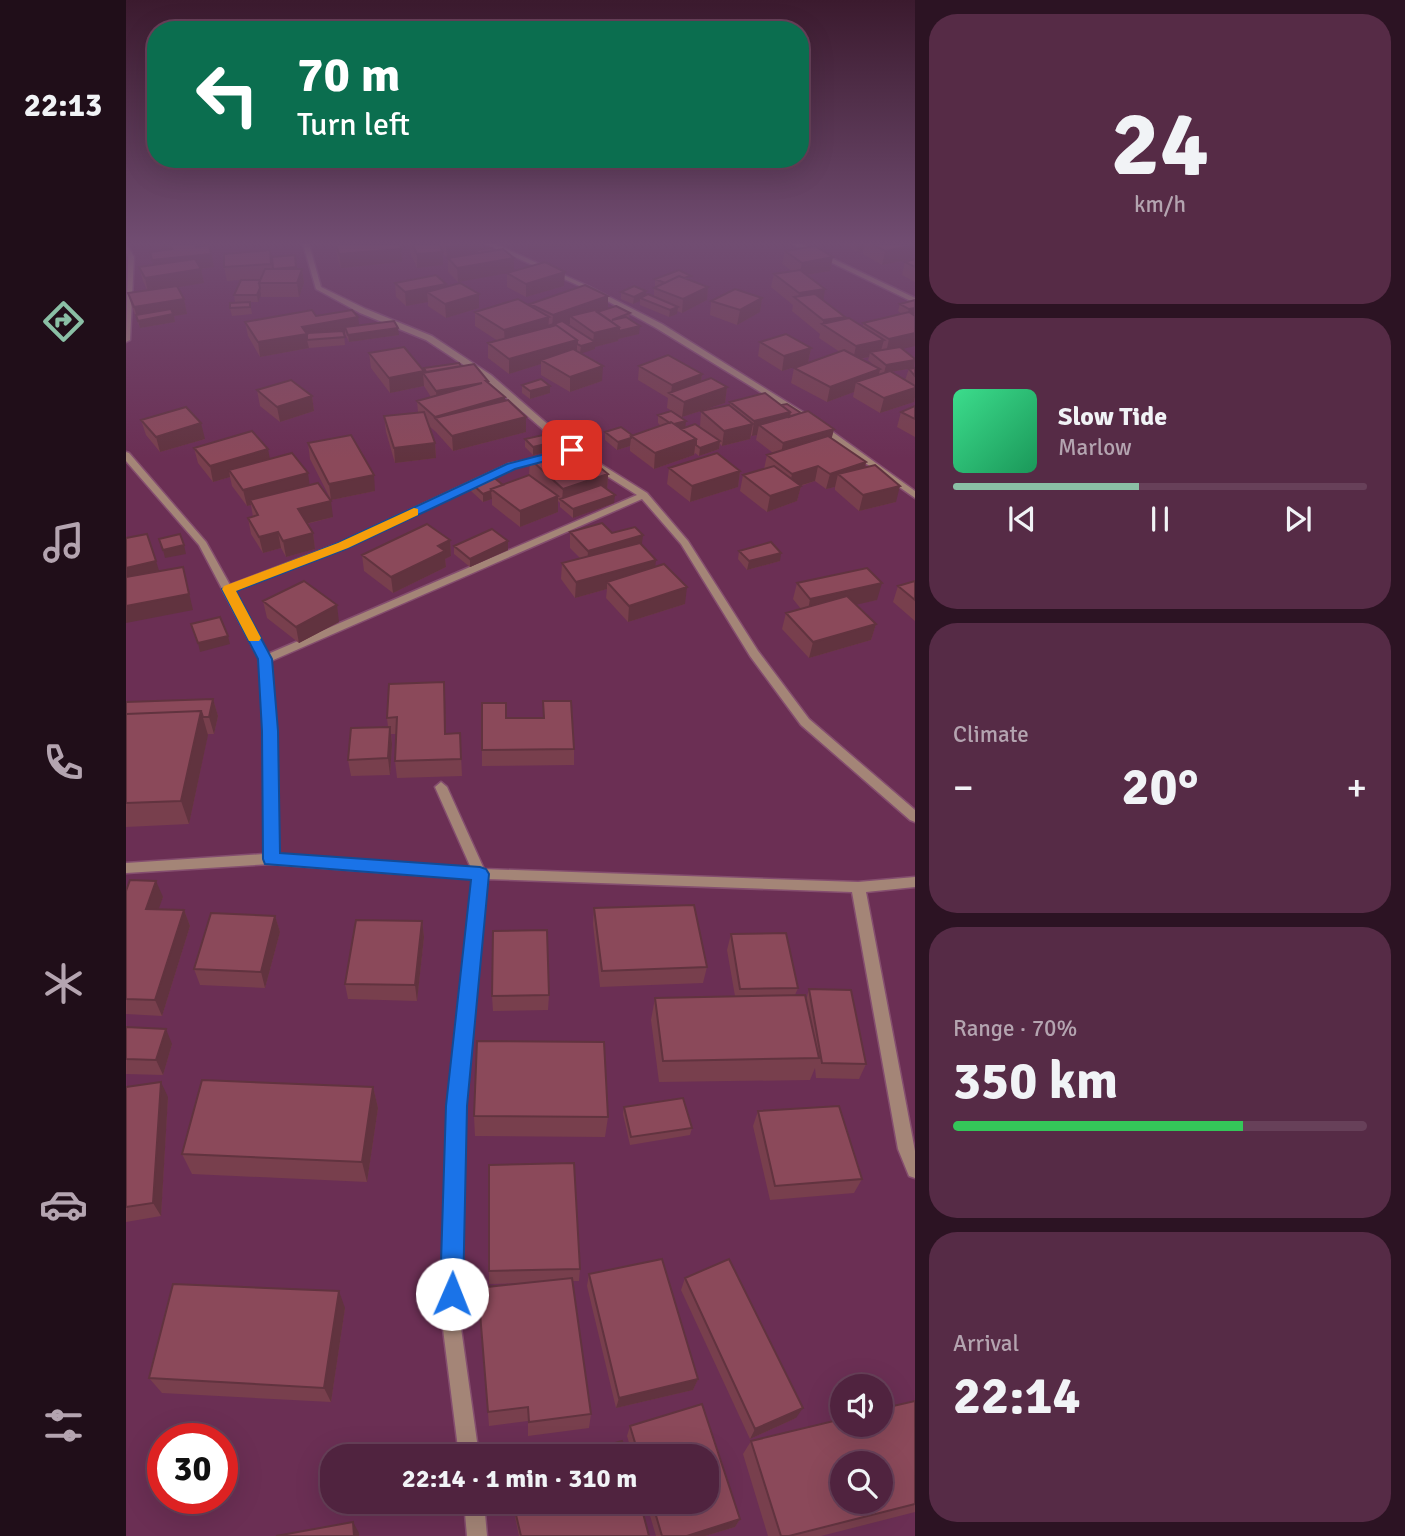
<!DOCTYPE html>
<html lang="en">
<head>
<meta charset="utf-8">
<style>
	body { margin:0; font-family:Signika,sans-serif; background:#562b46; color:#f1f3f6; height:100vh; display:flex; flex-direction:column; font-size:26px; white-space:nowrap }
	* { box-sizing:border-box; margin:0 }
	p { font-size:23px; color:#b4a4b0 }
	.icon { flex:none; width:38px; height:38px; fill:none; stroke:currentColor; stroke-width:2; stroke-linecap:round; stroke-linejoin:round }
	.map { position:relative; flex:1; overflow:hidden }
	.panel { display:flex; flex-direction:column; gap:14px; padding:14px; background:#2c1323; width:490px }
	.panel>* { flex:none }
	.guide { position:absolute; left:21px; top:21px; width:662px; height:147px; border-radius:28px; box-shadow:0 7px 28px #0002,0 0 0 2px #674059; background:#0b6e4f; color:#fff; overflow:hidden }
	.fabs { position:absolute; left:704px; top:1374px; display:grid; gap:14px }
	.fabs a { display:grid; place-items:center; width:63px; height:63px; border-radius:50%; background:#50233f; box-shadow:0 7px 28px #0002,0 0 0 2px #674059; font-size:35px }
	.speed { position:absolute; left:21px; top:1423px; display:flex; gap:14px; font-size:35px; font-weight:700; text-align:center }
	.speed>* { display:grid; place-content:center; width:91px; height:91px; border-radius:50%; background:#50233f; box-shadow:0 7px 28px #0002,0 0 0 2px #674059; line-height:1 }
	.speed .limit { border:10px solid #d22; background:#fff; color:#111 }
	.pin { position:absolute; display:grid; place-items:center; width:60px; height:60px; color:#fff; margin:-30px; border-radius:14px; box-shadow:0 4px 10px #0006 }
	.me { position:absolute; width:77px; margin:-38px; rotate:1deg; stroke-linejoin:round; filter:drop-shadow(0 0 5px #0008) }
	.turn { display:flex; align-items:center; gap:24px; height:147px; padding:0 35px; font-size:32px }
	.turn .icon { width:91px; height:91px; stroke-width:2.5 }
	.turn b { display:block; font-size:49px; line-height:60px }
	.big { font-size:52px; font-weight:800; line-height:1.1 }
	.panel .card { flex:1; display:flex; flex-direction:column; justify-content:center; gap:10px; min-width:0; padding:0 24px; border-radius:28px; background:#562b46 }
	.panel .dial { align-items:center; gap:0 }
	.dial b { font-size:91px; line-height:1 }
	.song { display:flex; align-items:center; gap:21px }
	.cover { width:84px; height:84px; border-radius:10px; background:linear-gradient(135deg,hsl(150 70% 55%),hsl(150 70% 35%)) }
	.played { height:7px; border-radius:4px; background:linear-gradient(90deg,#8abfa5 45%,#674059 45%) }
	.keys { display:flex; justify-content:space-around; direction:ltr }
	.heat { display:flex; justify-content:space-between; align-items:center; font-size:38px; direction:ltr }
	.charge { height:10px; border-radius:5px; background:linear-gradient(90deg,#34c759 70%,#674059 0) }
	.trip { position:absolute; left:194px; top:1444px; width:399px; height:70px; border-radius:28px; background:#50233f; box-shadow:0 7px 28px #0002,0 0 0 2px #674059; font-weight:800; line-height:70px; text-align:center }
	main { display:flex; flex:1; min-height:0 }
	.tabs { display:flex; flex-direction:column; width:126px; justify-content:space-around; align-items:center; background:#200e19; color:#b4a4b0 }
	.tabs .icon { width:49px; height:49px }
	.tabs .on { color:#8abfa5 }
	.tabs b { font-size:32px; color:#f1f3f6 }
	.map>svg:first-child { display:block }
</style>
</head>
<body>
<main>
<nav class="tabs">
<b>22:13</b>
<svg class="icon on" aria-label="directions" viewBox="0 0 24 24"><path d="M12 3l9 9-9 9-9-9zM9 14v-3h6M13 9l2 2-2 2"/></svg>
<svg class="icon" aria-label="music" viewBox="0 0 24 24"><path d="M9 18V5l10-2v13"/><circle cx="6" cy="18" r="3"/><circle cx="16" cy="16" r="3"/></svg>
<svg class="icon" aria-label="phone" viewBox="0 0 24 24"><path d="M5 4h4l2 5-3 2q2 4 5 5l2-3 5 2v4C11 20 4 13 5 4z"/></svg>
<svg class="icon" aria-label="climate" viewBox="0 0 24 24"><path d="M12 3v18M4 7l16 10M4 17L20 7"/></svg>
<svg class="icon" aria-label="car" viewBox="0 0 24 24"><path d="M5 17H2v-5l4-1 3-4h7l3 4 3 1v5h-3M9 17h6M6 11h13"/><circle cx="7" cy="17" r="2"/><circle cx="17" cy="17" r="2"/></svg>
<svg class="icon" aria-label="filters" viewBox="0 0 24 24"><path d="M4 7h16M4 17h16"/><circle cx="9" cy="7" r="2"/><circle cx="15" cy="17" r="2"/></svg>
</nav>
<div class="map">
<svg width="789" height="1536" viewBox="0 0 789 1536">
	<rect width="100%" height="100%" fill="#6b2f54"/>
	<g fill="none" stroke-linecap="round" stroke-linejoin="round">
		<defs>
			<path id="minor" d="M177,244H183L195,287L240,309L306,336L365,375L449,448L521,493L562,541L632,651L683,719L789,810V822L784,820L675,725L624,656L555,544L516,499L145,661L150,731L152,854L345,868L309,787L315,782L321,787L358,869L732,882L789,877V887L740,892L789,1151V1178L783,1176L772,1149L726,892L360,879L338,1106L334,1321L353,1456H333L316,1321L322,1106L347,879L145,864L0,873V863L138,854V731L133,659L73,545L0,461V452L3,453L80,542L104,585L214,543L382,464L421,456V460L388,468L220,547L107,591L142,654L511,495L443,452L359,379L300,340L234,313L190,289Z
				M360,244H369L462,286L536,324L677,412L670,414L530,328L458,288Z
				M667,244H676L789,298V303Z
				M0,245L2,246L8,257L4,340L0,342L2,257Z
				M691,425H697L789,491V498L691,429Z
				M338,1502H358L361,1536H341Z"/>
		</defs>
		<!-- minor casing -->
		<use href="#minor" stroke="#854e6f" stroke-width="3"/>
		<!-- minor -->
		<use href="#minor" fill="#a48577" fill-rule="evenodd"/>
	</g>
	<!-- wall -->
	<path fill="#783f4d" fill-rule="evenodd" d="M29,244H83L88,267L75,269L78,283L52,287L58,299L61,314L48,316L49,322L14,328L6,307L2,293L21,290L17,281L13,267L27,265L42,250V248L36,250Z
		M209,244L276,262L215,268L211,256Z
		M284,244H313L314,246V244H355V250L367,251L388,258V271L438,286L400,297L381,287V273L332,282L322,272V259L317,253V265L291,268L284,252Z
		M717,244H787L789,245L785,259L756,265L737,254V251L731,252Z
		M144,250L147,269L169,255L171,269H176L178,283L173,297H135V295L132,302H124L126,314L106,316L104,308L123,302H109L108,295L114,280L101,281L98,267Z
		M659,251L704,271L681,275L697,300L719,317L718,319L737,326V323L776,314L772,311L774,304L789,300V314L788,315L776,349L789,359L788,368L764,372L779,380L783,369L789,368V397L788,402L754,413L727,397L728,392L701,402L665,383L668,368L714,352L693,338L694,334L666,311L667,305L645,287L648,274L666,271L656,264ZM743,357L742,360L750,367L735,359Z
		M789,259V282L776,275L779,262Z
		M529,279L564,280L582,287L581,300L556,313L551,311V314L543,317L514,305V301L507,304L495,299V292L528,297V288L531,287L529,286Z
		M269,283L320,284V286L353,308L320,318L302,306V302L280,306L270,297Z
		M482,296V308L504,313L503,319L513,334L492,339V341L469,347V349L455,353L476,381L444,392L415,375V364L383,374L362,358V343L372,341L349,326V312L404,306V304Z
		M636,298L634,312L611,325L584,315L585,301Z
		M190,316L233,325L273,335L223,342L219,334H218L219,345L183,348L134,357L122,336L119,322Z
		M634,342L685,348L682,363L656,371L632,356Z
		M243,353L298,371V368L335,366L362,381V383L379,401L400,417V432L327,451L310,432L303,426L309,443L310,458L269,463L260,432L258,416L292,412L291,401L305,397L298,386L264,393L245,368Z
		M513,366L576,374L575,382L601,387L599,403L556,417L541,408L542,398L512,380Z
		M396,385L424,386V393L404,399L396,393Z
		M131,390L186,396L188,411L154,422L134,406Z
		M604,402L655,405L675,413L708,429L705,439L740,462L739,468L770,502L733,511L709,490V487L700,489L689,481L675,486L671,501L641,512L614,491L617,475L638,469L641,455L647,453L630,440L631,435L626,436L625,435L624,439L596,446L594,444L593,449L573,456L569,453L568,455L528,469L504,451V446L491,450L479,440V432L506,435L535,426L532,423V415L559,427H574L575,411L604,405Z
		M789,406V437L771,427L775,412Z
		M15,420L79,439L34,452L20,435Z
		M399,439L424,451L407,455L399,447Z
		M182,443L249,491L205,500L184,459Z
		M68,448L144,459L184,485L207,517L181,524L187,533L189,549L160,557L155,548L137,553L125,534L122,518L127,517L125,505L121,506L106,486L104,477L87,482L72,463Z
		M404,459L482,474L481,489L488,503L447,518L434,507V503L432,501V512L394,527L366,505V499L357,502L345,491V483L377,485L403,475Z
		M543,468L614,471L612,487L564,502L541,484Z
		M444,532L486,533L516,545L529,567L559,604L502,622L480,598L481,589L449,598L435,579L436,563L454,558L444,548Z
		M324,540L325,556L319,559L320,567L267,593L238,571L236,555Z
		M382,541V550L344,567L328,554V546Z
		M613,551L654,561L621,570L612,559Z
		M789,581V621L767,602L772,586Z
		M671,583L751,600L730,604L750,624L745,640L683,658L656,629L660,613L675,609L667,599Z
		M137,601L213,622L173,643L141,618Z
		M318,682L320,734L334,733L336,776L271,778L269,761L270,734H265L266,744L264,775L225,776L222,760L262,727L261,718Z
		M87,699L92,716L88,734H82L63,824L0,827V702Z
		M417,701L448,749V765L356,766V750L380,718H417Z
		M0,891L37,897L32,909L58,910L64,926L36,1016L0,1014Z
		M468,908L581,967L577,983L474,987L467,924Z
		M149,916L154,932L139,988L74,985L68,969Z
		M296,921L298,937L291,1001L222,999L219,984Z
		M605,934L672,988L669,995L680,1000L683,989L740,1064L733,1079L690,1078L689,1068L684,1080L533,1082L525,1020L529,998L609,996L601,950Z
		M423,995L422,1010L367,1011L366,996Z
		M0,1027L46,1044L37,1075L0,1074Z
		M0,1087L42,1097L35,1216L0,1222Z
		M247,1087L252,1108L241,1182L66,1174L56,1154Z
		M498,1107L566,1128L564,1135L504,1145L497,1114Z
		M632,1111L736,1179L728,1193L644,1200L627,1126Z
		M348,1116L482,1117L479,1137L349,1136Z
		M454,1269L453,1281H447L465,1414L463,1428L402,1436V1421L363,1426L352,1288L403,1283L363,1284V1271Z
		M463,1274L572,1379L567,1390L490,1408L461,1286Z
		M559,1278L670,1418L624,1439L555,1290Z
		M219,1308L205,1402L36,1393L23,1378Z
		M789,1401V1512L695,1536H642L617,1454L625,1441Z
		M576,1404L614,1519L609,1527L579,1536H530L520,1502H581V1456H507L501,1436L504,1426Z
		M386,1502H514L523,1536H393Z"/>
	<!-- shaded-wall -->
	<path fill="#61333f" d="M34,244H41L42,248L36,250Z
		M79,244H83L88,267L29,274L26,260Z
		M332,244H355V255H353L350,250V256L321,259L320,246Z
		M402,244H456L402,250Z
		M732,244H739L737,251L731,252Z
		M789,245L785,259L756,265L759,251Z
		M275,249L276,262L215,268L213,254Z
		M317,252V265L291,268V254Z
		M707,257L704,271L673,276L676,263Z
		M388,258V272L332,282L331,268Z
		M75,269L78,283L22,292L19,278Z
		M176,269L178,283L173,297L171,283Z
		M439,272L438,286L400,297V284Z
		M320,284L321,298L301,292L302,302L280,306L279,292Z
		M582,287L581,300L556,313L557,299Z
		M134,288L135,295L132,302L131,295Z
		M699,289L697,303L672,300L673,293Z
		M520,291V298H514V301L507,304L508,297Z
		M353,294V308L320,318L319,304Z
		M482,296V310L444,316V324L428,329L426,328L427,315Z
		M636,298L634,312L611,325L614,310Z
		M58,299L61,314L48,316L49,322L14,328L8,307Z
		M552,307L551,314L543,317L544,310Z
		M789,308V314L781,316L783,309Z
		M232,317L234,331L219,327V334L181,340L183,348L134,357L132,342L176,327Z
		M423,317L422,332L379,345L378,330Z
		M719,317L716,331L697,324V320Z
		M514,326L513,334L492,339L493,331Z
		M493,327L492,341L469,347V349L454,354L455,346L467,342L468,333Z
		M272,328L273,335L223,342L222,335Z
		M789,333V346L760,353L763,339Z
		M451,340V354L415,360V364L383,374V359Z
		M758,340L754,354L744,352L743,357L727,360L730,346Z
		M685,348L682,363L656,371L658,356Z
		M789,360L788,368L758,373L760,365Z
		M477,366L476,381L444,392V377Z
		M754,369L751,383L730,382L728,392L701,402L704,387Z
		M298,371L299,376L297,373L298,386L264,393L263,378Z
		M576,374L574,389L545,394L546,385Z
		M356,383L311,406L310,391Z
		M424,386V393L404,399V391Z
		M601,387L599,403L556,417L558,402Z
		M789,388V397L788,402L754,413L758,398Z
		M186,396L188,411L154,422L151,407Z
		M379,397V412L309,418V432V417Z
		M664,412L661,427L633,425L631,435L626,436L628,421Z
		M400,417V432L327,451L326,436Z
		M560,421L559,429L546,433L547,425Z
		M75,423L79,439L34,452L30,437Z
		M627,424L624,439L596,446L598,431Z
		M708,429L704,445L654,459L657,443Z
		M505,438L504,446L491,450L492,442Z
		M570,439L568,455L528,469L529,453Z
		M594,441L593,449L573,456L574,448Z
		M309,443L310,458L269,463L268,448Z
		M424,443V451L407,455V447Z
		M142,449L145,465L103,470L104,477L87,482L84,466Z
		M740,462L736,478L712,474L709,487L700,489L704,474Z
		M692,466L689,481L663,489L666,474Z
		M614,471L612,487L564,502L566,486Z
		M182,473L184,488L124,500L125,505L121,506L117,490Z
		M482,474L481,490L436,500L437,489Z
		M248,475L249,491L205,500L203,484Z
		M675,486L671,501L641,512L644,496Z
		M774,486L770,502L733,511L737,495Z
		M365,491L366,499L357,502V494Z
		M489,495L488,503L447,518V509Z
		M432,496V512L394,527V511Z
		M205,501L207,517L175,525L172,509Z
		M152,532L155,548L137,553L133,537Z
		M187,533L189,549L160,557L157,541Z
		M517,535L515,551L461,567L462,551Z
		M324,540L325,556L319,559L320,567L267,593L265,577L312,546Z
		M382,541V550L344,567V559Z
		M58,545L60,554L39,558L37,550Z
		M655,553L654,561L621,570L623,561Z
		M530,560L528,576L481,582V589L449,598L450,582Z
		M30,561L35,577L0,585V568Z
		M57,567L67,610L0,623V606Z
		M756,583L751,600L681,616L684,599Z
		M561,587L559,604L502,622L503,606Z
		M211,605L213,622L173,643L170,627Z
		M750,624L745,640L683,658L687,642Z
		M102,636L104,644L74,652L72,643Z
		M318,682L319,698L320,750L319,734Z
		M87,699L92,716L88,734L83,717Z
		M75,711L82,735L63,824L55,801Z
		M264,727L266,744L264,775L262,758Z
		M30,881L37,897L27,925L20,909Z
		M58,910L64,926L36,1016L29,1000Z
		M149,916L154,932L139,988L135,972Z
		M296,921L298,937L291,1001L289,985Z
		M40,1029L46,1044L37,1075L30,1060Z
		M35,1082L42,1097L35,1216L27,1203Z
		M247,1087L252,1108L241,1182L236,1162Z
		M213,1291L219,1308L205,1402L198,1388Z
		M572,1379L567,1390L490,1408L493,1398Z
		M677,1408L670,1418L624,1439L629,1429Z
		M614,1519L609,1527L579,1536H561Z
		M227,1522L233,1533V1536H228Z"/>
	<!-- building -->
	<path fill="#8b495a" stroke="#61333f" stroke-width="2" fill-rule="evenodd" d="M43,244H79L69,247L83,245L85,254L26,260L24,252L46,249Z
		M210,244H273L275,249L213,254Z
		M286,244H313L317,252L291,254Z
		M746,244H787L789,245L759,251Z
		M689,246L707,257L676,263L659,251Z
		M366,248L367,251L352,253L350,250Z
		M377,249L388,258L331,268L322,258Z
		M144,250L145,264L98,267V254Z
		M169,255L170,267L147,269L146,257Z
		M69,259L75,269L19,278L13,267Z
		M789,259V267L779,262Z
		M419,262L439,272L400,284L381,273Z
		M139,269H176L171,283H133Z
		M553,270L565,276L558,278L553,276L539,283L529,279Z
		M674,270L699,289L673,293L648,274Z
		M310,275L320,284L279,292L269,283Z
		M553,276L582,287L557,299L528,288Z
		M115,280H134L133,283L134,288L131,295H108Z
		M334,283L353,294L319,304L301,292Z
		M459,285L482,296L427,315L404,304Z
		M51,286L58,299L8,307L2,293Z
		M508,286L520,291L508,297L495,292Z
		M609,289L636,298L614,310L585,301Z
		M522,294L552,307L544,310L514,298Z
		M689,294L719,317L697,320L668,297Z
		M392,299L423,317L378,330L349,312Z
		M789,300V308L783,309L774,304Z
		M124,302V307L104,308V303Z
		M490,306L504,313L486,320L500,317L514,326L493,331V327L471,312Z
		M45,309L47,314L12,321L10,315Z
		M186,310L190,316L226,310L232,317L176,327L181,334L132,342L119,322Z
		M469,310L493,327L468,333L444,316Z
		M783,312L789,316V333L763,339L737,323Z
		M723,318L758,340L730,346L696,324Z
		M268,321L272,328L222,335L219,327Z
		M436,321L469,342L455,346L451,344V340L430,325L424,327L422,326Z
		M430,325L451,340L383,359L362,343Z
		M217,331L219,337L181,340V333Z
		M660,334L685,348L658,356L634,342Z
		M278,347L298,371L263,378L243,353Z
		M774,347L789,359V360L760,365L744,352Z
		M447,349L477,366L444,377L415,360Z
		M718,350L754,369L704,387L668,368Z
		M542,355L576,374L546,385L513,366Z
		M333,363L335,366L300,372L298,368Z
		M348,364L362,381H360L379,397L309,417L291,401L356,383L310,391L297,373Z
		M789,368V376L783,369Z
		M764,371L789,386V388L758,398L730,382Z
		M585,378L601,387L558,402L543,393Z
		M415,379L424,386L404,391L396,385Z
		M165,380L186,396L151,407L131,390Z
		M639,393L664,412L628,421L604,402Z
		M382,400L400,417L326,436L309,418Z
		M661,404L675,413L663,417L664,412L655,405Z
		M603,405L627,424L598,431L575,411Z
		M789,406V419L775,412Z
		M60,407L75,423L30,437L15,420Z
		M545,411L560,421L548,424L545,422L544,423L532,415Z
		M682,411L708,429L657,443L633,425Z
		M298,412L309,443L268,448L258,416Z
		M545,422L570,439L529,453L505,436Z
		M569,424L594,441L574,448L570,445V439L555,429Z
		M495,427L506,435L505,436V438L492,442L479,432Z
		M126,431L142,449L84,466L68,448Z
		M225,435L248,475L203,484L182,443Z
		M417,435L424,443L407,447L399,439Z
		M702,436L740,462L704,474L692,466L666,474L641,455Z
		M448,446L482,474L437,489L404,459Z
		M166,453L182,473L117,490L103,470Z
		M591,453L614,471L566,486L543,468Z
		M749,465L774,486L737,495L712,474Z
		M648,466L675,486L644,496L617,475Z
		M403,475L432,496L394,511L365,489Z
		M366,476L377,485L365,489V491L357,494L345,483Z
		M192,483L205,501L172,509L187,533L157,541L152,532L133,537L122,518L132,515L124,500Z
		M475,485L489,495L447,509L434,499Z
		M476,523L486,533L509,527L517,535L462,551L444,532Z
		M301,524L324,540L312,546L319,551L265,577L236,555Z
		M366,529L382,541L344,559L328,546Z
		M21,534L30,561L0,568V538Z
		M54,534L58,545L37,550L33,539Z
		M645,542L655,553L623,561L613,551Z
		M514,543L530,560L450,582L436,563Z
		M538,564L561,587L503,606L481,582Z
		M57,567L63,594L0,606V577Z
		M741,568L756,583L684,599L671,583Z
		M178,581L211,605L170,627L137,601Z
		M789,581V600L772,586Z
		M721,596L750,624L687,642L660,613Z
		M94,617L102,636L72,643L65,624Z
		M318,682L319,734L334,733L335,759L269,761L271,717L261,718L263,684Z
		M87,699L83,717H77L75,711L0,714V702Z
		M417,701H445L448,749L356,750V703H380V718H418Z
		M75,711L55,801L0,803V714Z
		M264,727L262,758L222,760L225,728Z
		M4,880L30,881L20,909L58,910L29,1000L0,999V891Z
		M568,905L581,967L476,971L468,908Z
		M85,913L149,916L135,972L68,969Z
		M230,920L296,921L289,985L219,984Z
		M421,930L423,995L366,996L367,931Z
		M660,933L672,988L614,989L605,934Z
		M683,989L725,990L740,1064L696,1063Z
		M679,995L693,1058L537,1061L529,998Z
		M0,1027L40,1029L30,1060L0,1059Z
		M351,1041L478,1042L482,1117L348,1116Z
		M76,1080L247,1087L236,1162L56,1154Z
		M35,1082L27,1203L0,1207V1087Z
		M557,1098L566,1128L505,1137L498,1107Z
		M713,1106L736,1179L649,1186L632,1111Z
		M448,1163L454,1269L363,1271V1165Z
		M536,1259L572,1379L493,1398L463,1274Z
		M603,1259L677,1408L629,1429L559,1278Z
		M446,1278L465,1414L403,1422L402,1407L362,1412L352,1288Z
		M47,1284L213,1291L198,1388L23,1378Z
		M789,1401V1504L663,1536H655L625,1441L716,1419V1424H754V1409ZM716,1463H754V1502H716Z
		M576,1404L614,1519L561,1536H536L526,1502H581V1456H513L504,1426Z
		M496,1441L501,1456H445Z
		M387,1502H514L523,1536H395Z
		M227,1522L228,1536H150Z"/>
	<!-- sky -->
	<linearGradient id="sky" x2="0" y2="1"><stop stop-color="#3b1a2e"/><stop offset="0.53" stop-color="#714d72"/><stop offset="1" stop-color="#714d72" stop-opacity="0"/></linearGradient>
	<rect width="789" height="459" fill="url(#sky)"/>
	<!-- route -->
	<path fill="#1a73e8" stroke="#114b97" stroke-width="2" d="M446,447L451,450L450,453L389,469L222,548L110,591L146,659L152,731L154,853L354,867L360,869L363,874L341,1106L337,1294L334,1302L326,1305L317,1302L314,1294L320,1106L345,880L139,864L137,859L136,731L132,659L96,589L212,543L381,464Z"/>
	<!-- slow -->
	<path fill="#f59e0b" d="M288,508L292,509V515L222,548L110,591L135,638L133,641H123L96,589L98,586L212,543Z"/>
</svg>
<div class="fabs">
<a><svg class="icon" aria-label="sound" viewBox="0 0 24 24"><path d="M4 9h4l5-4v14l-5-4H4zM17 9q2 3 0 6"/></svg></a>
<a><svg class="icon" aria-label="search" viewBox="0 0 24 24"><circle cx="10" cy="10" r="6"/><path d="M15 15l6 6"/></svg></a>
</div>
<div class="speed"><div class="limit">30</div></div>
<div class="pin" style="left:446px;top:450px;background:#d93025"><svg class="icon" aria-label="arrive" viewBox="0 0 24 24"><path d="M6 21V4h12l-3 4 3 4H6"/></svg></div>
<svg class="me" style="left:326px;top:1294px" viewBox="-20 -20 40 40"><circle r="19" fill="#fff"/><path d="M0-13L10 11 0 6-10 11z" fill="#1a73e8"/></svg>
<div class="trip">22:14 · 1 min · 310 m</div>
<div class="guide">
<div class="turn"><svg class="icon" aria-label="left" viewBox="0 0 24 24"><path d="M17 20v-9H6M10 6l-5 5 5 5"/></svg><div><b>70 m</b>Turn left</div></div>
</div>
</div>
<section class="panel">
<div class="card dial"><b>24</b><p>km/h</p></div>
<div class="card">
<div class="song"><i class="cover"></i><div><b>Slow Tide</b><p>Marlow</p></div></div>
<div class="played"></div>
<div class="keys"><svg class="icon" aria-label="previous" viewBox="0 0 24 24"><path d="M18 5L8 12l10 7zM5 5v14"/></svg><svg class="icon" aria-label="pause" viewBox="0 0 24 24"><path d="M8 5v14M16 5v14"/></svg><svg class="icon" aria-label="next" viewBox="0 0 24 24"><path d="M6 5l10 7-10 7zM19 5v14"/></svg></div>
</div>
<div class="card"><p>Climate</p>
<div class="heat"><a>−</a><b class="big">20°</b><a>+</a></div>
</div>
<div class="card"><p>Range · 70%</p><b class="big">350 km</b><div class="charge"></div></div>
<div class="card"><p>Arrival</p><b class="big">22:14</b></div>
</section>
</main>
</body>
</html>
